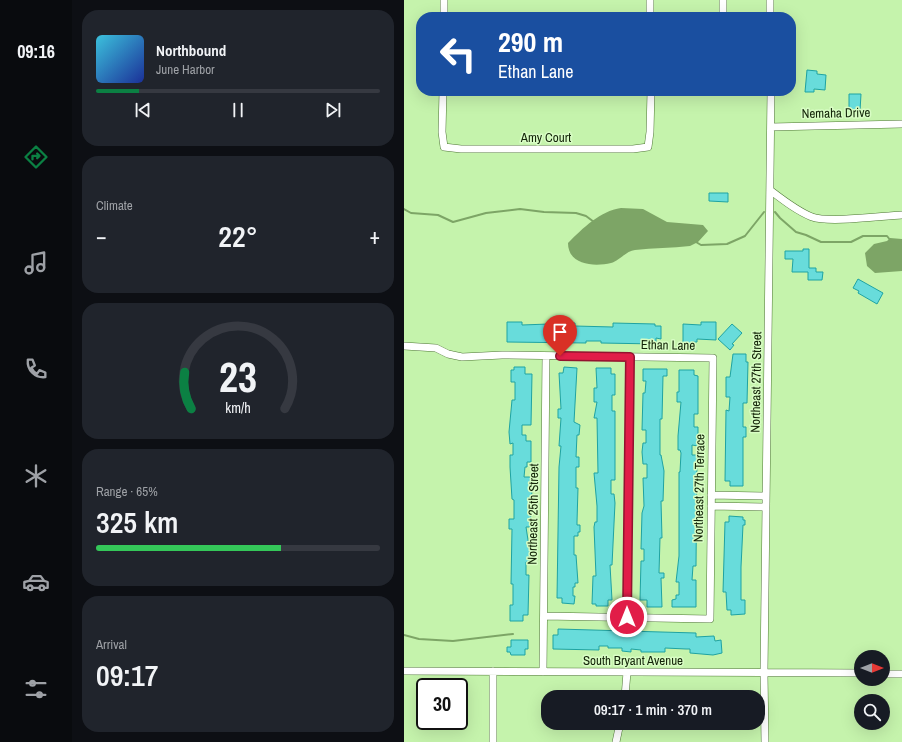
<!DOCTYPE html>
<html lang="en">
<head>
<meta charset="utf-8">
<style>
	body { margin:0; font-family:"Archivo Narrow",sans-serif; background:#20242c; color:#f1f3f6; height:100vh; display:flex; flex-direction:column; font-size:15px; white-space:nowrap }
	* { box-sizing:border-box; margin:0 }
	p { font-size:13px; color:#9ea1a6 }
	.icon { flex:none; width:22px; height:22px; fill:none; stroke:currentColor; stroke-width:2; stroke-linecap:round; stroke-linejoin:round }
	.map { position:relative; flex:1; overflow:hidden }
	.side { display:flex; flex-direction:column; gap:10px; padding:10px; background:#0d0f14; width:332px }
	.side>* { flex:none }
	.banner { position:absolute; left:12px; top:12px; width:380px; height:84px; border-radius:16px; box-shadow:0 4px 16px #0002; background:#1a4fa0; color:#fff; overflow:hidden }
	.needle { width:26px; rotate:90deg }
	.buttons { position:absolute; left:450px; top:650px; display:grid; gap:8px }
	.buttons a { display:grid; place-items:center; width:36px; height:36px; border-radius:50%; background:#171b24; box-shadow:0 4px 16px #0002; font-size:20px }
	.speed { position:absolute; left:12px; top:678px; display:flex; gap:8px; font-size:20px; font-weight:700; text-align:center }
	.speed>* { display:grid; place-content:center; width:52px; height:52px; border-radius:50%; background:#171b24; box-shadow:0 4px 16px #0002; line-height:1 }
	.speed .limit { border:2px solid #111; border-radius:6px; background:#fff; color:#111 }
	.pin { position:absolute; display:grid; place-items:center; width:34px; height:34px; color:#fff; margin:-41px -17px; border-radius:50% 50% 50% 0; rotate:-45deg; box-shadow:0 0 4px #0007 }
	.pin .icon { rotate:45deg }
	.me { position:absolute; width:44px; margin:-22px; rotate:0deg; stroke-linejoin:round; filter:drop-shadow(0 0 3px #0008) }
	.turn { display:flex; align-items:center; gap:14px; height:84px; padding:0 16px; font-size:18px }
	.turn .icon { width:52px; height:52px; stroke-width:2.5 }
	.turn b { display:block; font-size:28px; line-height:34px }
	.big { font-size:30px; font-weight:600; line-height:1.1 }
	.side .tile { flex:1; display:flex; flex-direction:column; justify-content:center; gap:6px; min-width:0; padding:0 14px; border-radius:16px; background:#20242c }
	.side .dial { align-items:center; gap:0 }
	.dial svg { height:104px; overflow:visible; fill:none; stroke:#363941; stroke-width:7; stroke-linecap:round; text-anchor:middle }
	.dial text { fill:#f1f3f6; stroke:none }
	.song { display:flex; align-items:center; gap:12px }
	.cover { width:48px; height:48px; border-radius:6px; background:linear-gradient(135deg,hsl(190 70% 55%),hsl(230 70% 35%)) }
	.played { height:4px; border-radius:2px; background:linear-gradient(90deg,#0b8043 15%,#363941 15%) }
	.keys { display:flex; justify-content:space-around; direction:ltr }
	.heat { display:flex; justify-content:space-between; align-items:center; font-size:22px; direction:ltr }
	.charge { height:6px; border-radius:3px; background:linear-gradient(90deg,#34c759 65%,#363941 0) }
	.trip { position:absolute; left:137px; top:690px; width:224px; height:40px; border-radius:16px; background:#171b24; box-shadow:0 4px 16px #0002; font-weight:600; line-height:40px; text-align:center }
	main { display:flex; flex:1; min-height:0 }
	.tab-bar { display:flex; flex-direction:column; width:72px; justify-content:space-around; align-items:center; background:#090b0e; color:#9ea1a6 }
	.tab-bar .icon { width:28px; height:28px }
	.tab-bar .on { color:#0b8043 }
	.tab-bar b { font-size:18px; color:#f1f3f6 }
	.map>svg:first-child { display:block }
</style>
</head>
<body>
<main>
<nav class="tab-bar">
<b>09:16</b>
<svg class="icon on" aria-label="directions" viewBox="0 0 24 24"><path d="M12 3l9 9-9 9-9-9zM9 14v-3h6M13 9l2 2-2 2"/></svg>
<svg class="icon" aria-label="music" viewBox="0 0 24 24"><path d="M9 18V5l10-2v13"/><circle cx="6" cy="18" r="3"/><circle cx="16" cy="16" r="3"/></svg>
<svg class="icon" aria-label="phone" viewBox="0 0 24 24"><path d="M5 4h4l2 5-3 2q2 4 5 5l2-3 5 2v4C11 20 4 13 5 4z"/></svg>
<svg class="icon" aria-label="climate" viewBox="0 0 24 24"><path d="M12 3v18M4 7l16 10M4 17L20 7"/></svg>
<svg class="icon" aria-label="car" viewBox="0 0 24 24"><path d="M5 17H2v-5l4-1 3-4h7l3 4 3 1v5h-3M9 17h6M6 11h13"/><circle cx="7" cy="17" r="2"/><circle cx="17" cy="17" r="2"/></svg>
<svg class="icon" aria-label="filters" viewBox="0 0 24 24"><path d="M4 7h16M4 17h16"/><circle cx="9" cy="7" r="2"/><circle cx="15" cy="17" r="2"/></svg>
</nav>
<section class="side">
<div class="tile">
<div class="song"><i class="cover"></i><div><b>Northbound</b><p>June Harbor</p></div></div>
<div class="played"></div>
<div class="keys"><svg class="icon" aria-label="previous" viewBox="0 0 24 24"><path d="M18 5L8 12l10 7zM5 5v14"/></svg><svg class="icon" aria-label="pause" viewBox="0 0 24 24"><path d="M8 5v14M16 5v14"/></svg><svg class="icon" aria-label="next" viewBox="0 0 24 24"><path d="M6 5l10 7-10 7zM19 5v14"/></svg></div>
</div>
<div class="tile"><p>Climate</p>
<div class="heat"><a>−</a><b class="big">22°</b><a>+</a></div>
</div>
<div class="tile dial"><svg viewBox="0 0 100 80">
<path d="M14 69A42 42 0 1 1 86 69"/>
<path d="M14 69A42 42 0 0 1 9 41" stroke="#0b8043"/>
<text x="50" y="56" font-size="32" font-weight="700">23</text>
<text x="50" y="72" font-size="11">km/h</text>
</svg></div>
<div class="tile"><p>Range · 65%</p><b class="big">325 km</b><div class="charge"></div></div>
<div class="tile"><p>Arrival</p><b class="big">09:17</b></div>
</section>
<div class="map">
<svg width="498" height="742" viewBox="0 0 498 742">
	<rect width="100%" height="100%" fill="#c5f3ac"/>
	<!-- water -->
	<path fill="#7da566" d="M217,208L239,209L263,222L299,225L304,231L294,242L286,246C268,248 249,248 231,250C222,251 215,261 207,263C190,267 164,265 164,243C179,228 196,211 217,208Z
		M486,238L498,239V271L471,273L463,266L461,253L470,244L483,241Z"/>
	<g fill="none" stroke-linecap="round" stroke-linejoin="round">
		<!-- stream -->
		<path stroke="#7da566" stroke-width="2" d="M0,209L7,213L34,215L49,222L82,213L116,209L140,212L172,213L182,216L190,222
			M371,212L376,218L392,232L402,235L417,242H447L459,236H483L487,241
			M292,242L297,245L323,244L341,236L360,212
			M0,635L15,639L49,641L109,634"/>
	</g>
	<!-- building -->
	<path fill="#68dcdb" stroke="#1fa3a2" d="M403,70L413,71V74L422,75L421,90L410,89V92H401Z
		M445,94H457L456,111H445Z
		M305,193H324V202L305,201Z
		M399,249H405V268H412V272H419L418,280H404V272H388L389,259H381V251H399Z
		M454,279L479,293L473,304L454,293L455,291L449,288Z
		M103,322H118V325L171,323V326L209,327V323L251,324V326H257V339L252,338V344L197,343V341H182V343L103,342Z
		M297,322H312V340L293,339V342H288V344H279V324L297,325Z
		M328,324L338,333L328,344L330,345L326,350L314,339Z
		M329,354H342V362H344L343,403H339V427H342V437H339V486H326V481H321L322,410L325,411L326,397H322V377H326Z
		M110,367H121V374H128L127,425H118V435H122V441H127V462H123V467H121L120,477H127L128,498L126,527H122L126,553L125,562H122V575H125L124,615H119V621H106V605H109V584H107L108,529H105V519H110V500L108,499L106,467V455H109V443L106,444L105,432L108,400H111V382H107V370H110Z
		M160,367L173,368L170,422L176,425L175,435H173L172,457H175V467H172V488H174L173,522V525H176V532H174V536H170V555H172L174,583H171V587H169V596H171L170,604L158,603V598H153L155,467L157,446H155L157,418H154V409H157L155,373H159Z
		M192,368H207V374H211V395H208V411H211V480H207V494H210L211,503L208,565H206L208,600H204V606H192V604H188L189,576H192L190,527L191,522H193V506L190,473H194L193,418H190L193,402H190V388H193Z
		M239,369H263V376H259L258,419H256V455H257L260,471L259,501H257L258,538H256L255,573H260V578H257L258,607H243V600H236L237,561H240V549H237L238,513L240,506L239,478H243V464H239L238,452L239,443H242V430H238L239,393H241L242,381H239Z
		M275,370H290V375L294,376V414H290V427H294V446L288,445V455H293L292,566H289L288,580H292V607H268V600L272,599V595H275V582H272L275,556V472H276L277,453L276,450H274V436L277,402H273V392H275Z
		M325,516L339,517V520H341V525H339L337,567V600H341V614L327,615V610H323L322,592H319L321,522H325Z
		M154,629L292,633V637L310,636L311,641L317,640L318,653L309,655L286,653V649H282L261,648V652H237V650L227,649V652L218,651V648H204V646H195V650L149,649V635H154Z
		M107,640H124V649H121V655H107L106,652H103V647H107Z"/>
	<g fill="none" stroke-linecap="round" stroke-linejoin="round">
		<defs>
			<path id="minor" d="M246,0V17
				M366,0V17
				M40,17V0
				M319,17V0
				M39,91L38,132L40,147L57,149H229L244,147L246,132L247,91
				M367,127L498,124
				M366,190C379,200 393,211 408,217C426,223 477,216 498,215
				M0,346L32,348L44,354L58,357L98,355L309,358L306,619L140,616
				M307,495L362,496
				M307,506L362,507
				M223,617L226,357
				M0,671L457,673
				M139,672L142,356
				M479,674H498
				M221,697L223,672
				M89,742V671
				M212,742L216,723
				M361,742L360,673L367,91"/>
		</defs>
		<!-- minor casing -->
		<use href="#minor" stroke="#4e7635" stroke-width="8"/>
		<!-- minor -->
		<use href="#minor" stroke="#fff" stroke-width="7"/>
	</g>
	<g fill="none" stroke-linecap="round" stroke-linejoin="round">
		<defs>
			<path id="route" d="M156,356L226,357L223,617"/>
		</defs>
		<!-- route casing -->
		<use href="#route" stroke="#92132f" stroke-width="10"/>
		<!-- route -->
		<use href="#route" stroke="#e11d48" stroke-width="7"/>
	</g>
	<g text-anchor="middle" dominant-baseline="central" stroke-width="3" stroke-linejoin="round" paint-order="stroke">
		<!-- street labels -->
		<g font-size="13" fill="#122307" stroke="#d8fdc4">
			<text transform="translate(432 113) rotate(-1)">Nemaha Drive</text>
			<text x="142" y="137">Amy Court</text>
			<text transform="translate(264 345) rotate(1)">Ethan Lane</text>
			<text transform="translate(352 382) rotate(-89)">Northeast 27th Street</text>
			<text transform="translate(295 488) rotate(-89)">Northeast 27th Terrace</text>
			<text transform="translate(129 514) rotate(-89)">Northeast 25th Street</text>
			<text x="229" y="660">South Bryant Avenue</text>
		</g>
	</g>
</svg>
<div class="buttons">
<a><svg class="needle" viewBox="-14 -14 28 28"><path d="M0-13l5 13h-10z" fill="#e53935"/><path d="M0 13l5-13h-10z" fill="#9ea1a6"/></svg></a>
<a><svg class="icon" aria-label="search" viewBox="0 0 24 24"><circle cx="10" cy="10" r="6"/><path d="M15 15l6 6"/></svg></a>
</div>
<div class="speed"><div class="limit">30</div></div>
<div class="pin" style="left:156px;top:356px;background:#d93025"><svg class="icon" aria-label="arrive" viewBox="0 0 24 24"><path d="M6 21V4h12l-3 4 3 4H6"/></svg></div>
<svg class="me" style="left:223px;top:617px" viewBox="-20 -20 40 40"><circle r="17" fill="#e11d48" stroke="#fff" stroke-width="3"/><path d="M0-11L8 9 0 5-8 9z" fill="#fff"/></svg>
<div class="trip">09:17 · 1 min · 370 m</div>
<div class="banner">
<div class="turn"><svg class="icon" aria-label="left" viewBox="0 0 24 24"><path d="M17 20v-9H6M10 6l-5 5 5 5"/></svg><div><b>290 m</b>Ethan Lane</div></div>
</div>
</div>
</main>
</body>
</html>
